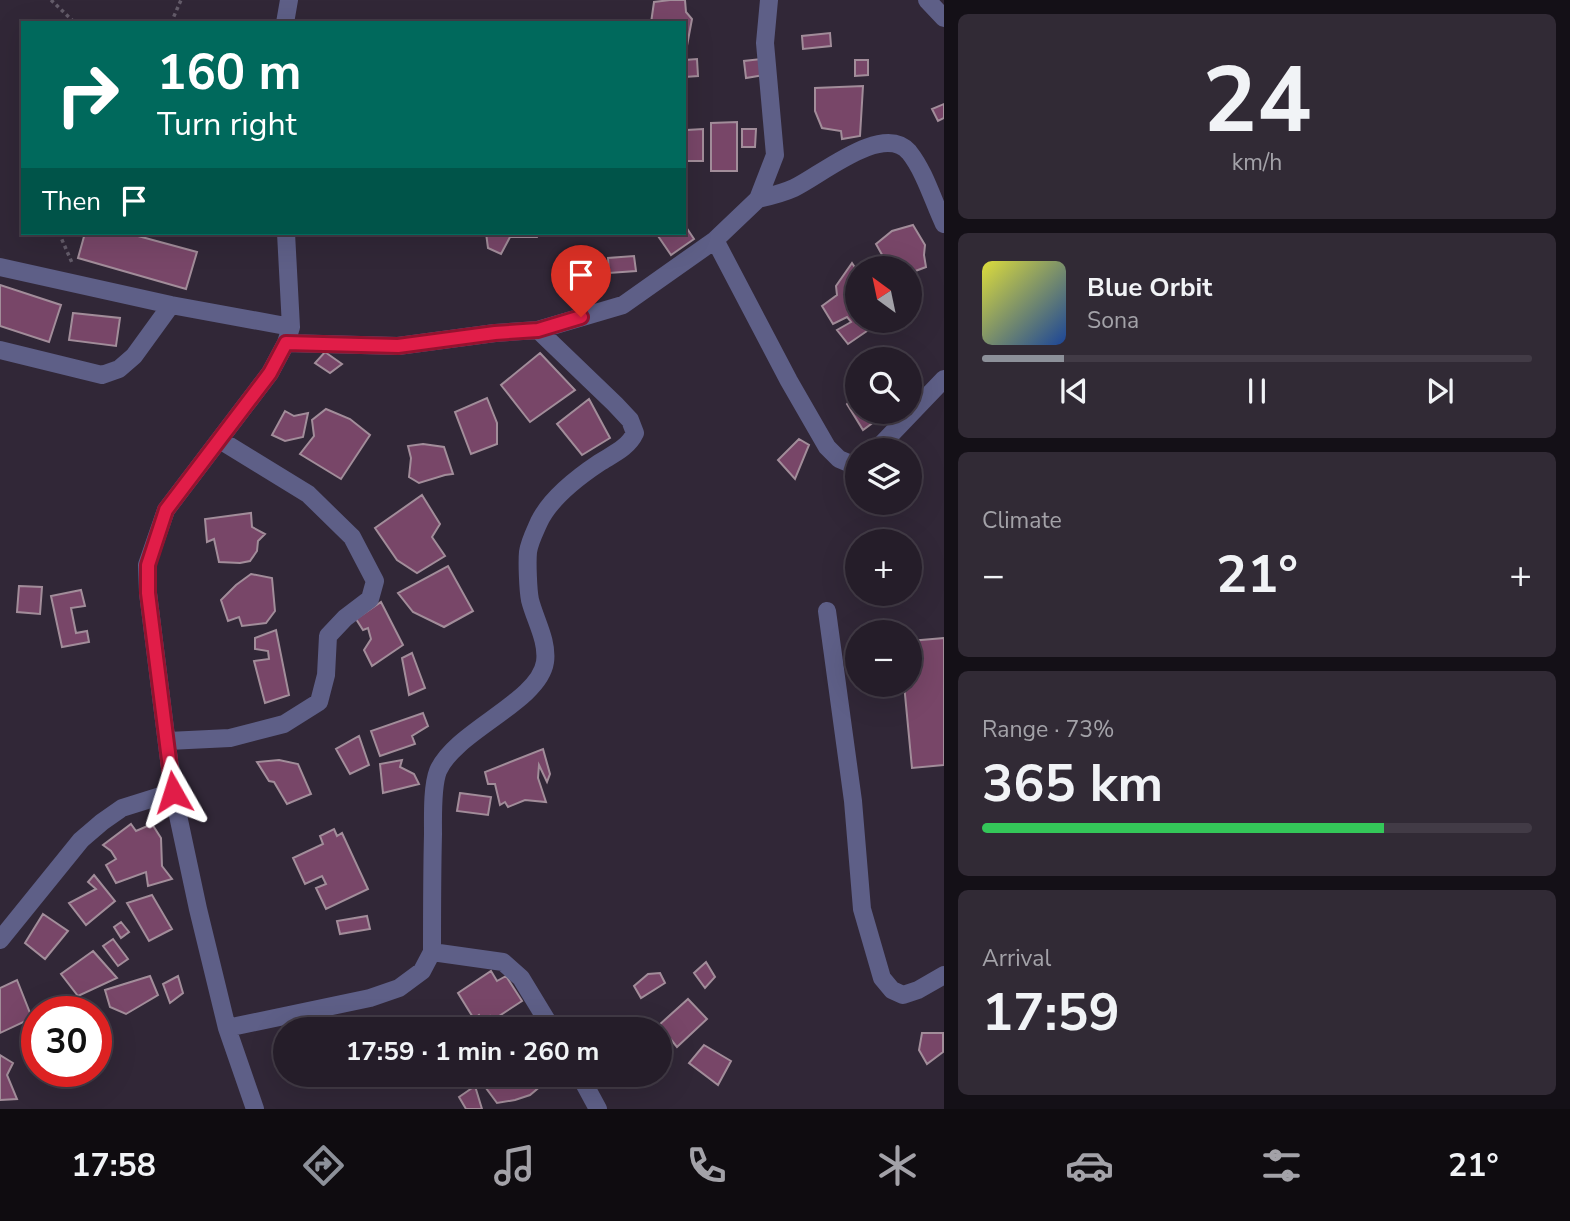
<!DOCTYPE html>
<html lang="en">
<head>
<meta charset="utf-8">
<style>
	body { margin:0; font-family:"Nunito Sans",sans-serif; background:#312a35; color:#f1f3f6; height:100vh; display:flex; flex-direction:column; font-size:26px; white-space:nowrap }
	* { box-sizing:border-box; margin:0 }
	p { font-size:23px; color:#a3a2a8 }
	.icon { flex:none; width:38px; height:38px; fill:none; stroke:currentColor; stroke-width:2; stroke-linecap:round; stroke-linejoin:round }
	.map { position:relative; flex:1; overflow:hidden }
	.drawer { display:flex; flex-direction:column; gap:14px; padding:14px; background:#141017; width:626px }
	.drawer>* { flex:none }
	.guide { position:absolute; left:21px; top:21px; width:665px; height:214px; border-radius:0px; box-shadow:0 7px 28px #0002,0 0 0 2px #423b46; background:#00695c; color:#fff; overflow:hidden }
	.needle { width:46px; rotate:327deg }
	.tools { position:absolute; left:845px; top:256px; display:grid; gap:14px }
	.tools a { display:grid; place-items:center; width:77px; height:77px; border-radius:50%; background:#251d29; box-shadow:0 7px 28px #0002,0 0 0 2px #423b46; font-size:35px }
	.speed { position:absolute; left:21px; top:996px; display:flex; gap:14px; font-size:35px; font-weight:700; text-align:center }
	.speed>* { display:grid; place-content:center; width:91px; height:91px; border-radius:50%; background:#251d29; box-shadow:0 7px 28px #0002,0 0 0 2px #423b46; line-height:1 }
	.speed .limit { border:10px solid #d22; background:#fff; color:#111 }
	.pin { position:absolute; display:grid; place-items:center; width:60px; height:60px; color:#fff; margin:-72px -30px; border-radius:50% 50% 50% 0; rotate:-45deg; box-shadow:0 0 7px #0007 }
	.pin .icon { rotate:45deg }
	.me { position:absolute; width:77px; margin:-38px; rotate:354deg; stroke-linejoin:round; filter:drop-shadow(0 0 5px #0008) }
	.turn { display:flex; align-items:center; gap:24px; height:147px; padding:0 21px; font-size:32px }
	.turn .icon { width:91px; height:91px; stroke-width:2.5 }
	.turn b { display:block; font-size:49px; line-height:60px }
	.then { display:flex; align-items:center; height:66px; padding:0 21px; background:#0003; gap:14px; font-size:26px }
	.big { font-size:52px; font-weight:700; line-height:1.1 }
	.drawer .card { flex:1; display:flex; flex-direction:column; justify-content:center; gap:10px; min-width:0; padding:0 24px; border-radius:10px; background:#312a35 }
	.drawer .dial { align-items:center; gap:0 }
	.dial b { font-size:91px; line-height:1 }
	.song { display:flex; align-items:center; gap:21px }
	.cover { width:84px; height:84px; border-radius:10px; background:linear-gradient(135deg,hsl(60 70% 55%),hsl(220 70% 35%)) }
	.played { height:7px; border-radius:4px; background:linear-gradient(90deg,#8c9099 15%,#423b46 15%) }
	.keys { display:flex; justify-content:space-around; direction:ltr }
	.heat { display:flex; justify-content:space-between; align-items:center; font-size:38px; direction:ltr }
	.charge { height:10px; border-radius:5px; background:linear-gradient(90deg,#34c759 73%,#423b46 0) }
	.trip { position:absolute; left:273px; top:1017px; width:399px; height:70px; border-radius:35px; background:#251d29; box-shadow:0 7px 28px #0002,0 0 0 2px #423b46; font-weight:700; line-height:70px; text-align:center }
	.tab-bar { display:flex; height:112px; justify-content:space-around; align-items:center; background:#0f0c10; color:#a3a2a8 }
	.tab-bar .icon { width:49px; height:49px }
	.tab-bar .active { color:#8c9099 }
	.tab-bar b { font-size:32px; color:#f1f3f6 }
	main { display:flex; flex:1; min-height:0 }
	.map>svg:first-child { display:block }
</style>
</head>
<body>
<main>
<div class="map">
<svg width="944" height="1109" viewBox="0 0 944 1109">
	<rect width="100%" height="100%" fill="#312737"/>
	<!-- building -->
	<path fill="#784668" stroke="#a28d9a" stroke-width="2" d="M670,0H685L686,12L692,19L686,51H684V23H651L654,2Z
		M830,33L831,46L803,49L802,36Z
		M697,59L698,76L685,77V60Z
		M761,59L764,75L746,78L744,61Z
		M855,60H868V75L855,76Z
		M863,86L860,136L842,139L841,131L822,128L815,111V88Z
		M944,104V118L938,121L932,109Z
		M737,122V171H711V123Z
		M703,129V161H687V130Z
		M742,129H756L755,147H742Z
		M684,224L694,239L671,255L656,233H684Z
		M913,225L925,245L924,255L926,267L910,273V268H887L891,260H885L876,244L892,231Z
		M85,233H127L197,252L186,289L78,258Z
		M486,233H539L537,237H510L501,254L488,248Z
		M634,256L636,271L609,273L608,258Z
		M852,263L858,272V320H883L848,344L837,330L851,322L847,317L833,324L822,306L837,295L836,286Z
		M0,285L61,305L49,342L0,326Z
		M73,313L120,318L116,346L69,340Z
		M325,352L342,364L330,373L315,363Z
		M540,353L575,390L530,422L501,385Z
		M910,382L918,393L910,404Z
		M487,398L497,423V444L471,454L455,412Z
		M852,398L856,404L858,403V411H902L888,424L878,419L863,430L847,404Z
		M589,399L610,438L582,455L557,424Z
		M326,409L350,419L370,435L341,479L300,454L314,436L312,420Z
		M285,411L294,416L308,413L303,437L285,441L272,435Z
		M799,439L809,445L795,479L778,460Z
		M423,444L444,447L453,474L445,475L419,483L409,477L411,458L408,446Z
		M422,495L440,524L432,537L445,556L417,573L397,560L375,528Z
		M251,513L252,527L265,534L258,541L257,551L250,561L240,563L219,562L214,539L207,542L205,519Z
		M448,566L473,611L444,627L413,612L398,593Z
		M251,574L272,578L275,611L266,623L242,626L239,617L228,621L221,600L236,585Z
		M19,586L42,587L40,614L17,612Z
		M81,590L85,606L71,608L76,633L87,631L89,642L62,647L51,596Z
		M381,602L403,645L372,666L364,650L371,639L368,628L363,630L356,619Z
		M276,630L289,695L265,703L254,661L269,659L268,651L255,649V638Z
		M944,638V765L912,768L904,684H910V641Z
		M412,653L425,688L409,695L402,658Z
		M423,713L428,726L412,736L415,744L380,756L371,731Z
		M359,736L369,765L350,774L336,749Z
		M543,749L550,774L547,782L539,765L538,778L546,802L525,800L508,807L505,802L500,805L495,784H488L485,772Z
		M279,760L298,764L311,794L287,804L274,782L269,781L257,762Z
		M402,760L400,767L414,774L419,784L383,793L380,764Z
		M460,793L491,797L488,815L457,811Z
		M131,824L136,831L152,824L161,838L162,866L172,879L148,886L146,872L116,883L106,865L116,859L111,851L103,845Z
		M334,829L337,836L342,833L368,889L326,909L316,888L326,884L322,876L305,884L293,858L323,844L320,836Z
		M94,875L115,901L86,925L69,903L96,889L88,882Z
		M152,895L172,929L149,941L127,903Z
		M43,914L68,931L45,959L25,943Z
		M367,916L370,929L340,934L337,921Z
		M121,922L129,932L121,938L114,927Z
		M113,939L128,959L118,966L103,946Z
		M93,951L117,978L78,996L61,974Z
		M706,962L715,977L705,988L694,973Z
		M491,971L497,981L506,976L522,1001L493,1020L490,1016L483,1021L479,1015L474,1019L458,993Z
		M660,973L665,983L641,998L634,986L648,974Z
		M150,976L158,995L126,1014L110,1007L105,990Z
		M178,976L183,993L170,1003L163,984Z
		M17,980L32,1018L0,1033V988Z
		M688,999L707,1019L677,1047L659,1025Z
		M922,1033H943V1052L927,1064L919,1050Z
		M704,1045L731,1061L718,1085L689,1063Z
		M0,1055L13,1063L7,1075L17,1099L0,1100Z
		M498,1074H549L548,1080L530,1095L515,1100L497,1103L486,1088Z
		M475,1086L482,1109H466L459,1097Z"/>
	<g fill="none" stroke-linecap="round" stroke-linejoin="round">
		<!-- path -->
		<path stroke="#645c6a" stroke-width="3.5" stroke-dasharray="3.5 3.5" stroke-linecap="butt" d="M51,0L73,21
			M73,22L168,23
			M171,23L181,0
			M59,233L73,265"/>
		<!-- minor -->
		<path stroke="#5e5f87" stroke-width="18" d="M927,0L944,18
			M285,23L289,0
			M758,199C771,196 783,193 794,188C820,176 883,122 909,152C925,172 933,201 944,224
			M715,240L789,381L827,447L839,459L851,464L858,461
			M0,267L171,305L291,327
			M286,343L398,346L495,333L538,330L623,305L715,240L758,199L775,155L765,43L769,0
			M0,350L102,375L119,369L134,356L171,305
			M876,450L944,379
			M827,611L853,801L862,909L882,978L892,990L903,995L918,990L944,975
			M168,741L230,738L284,724L319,702L326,675L328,636L345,618L370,599L375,581L352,537L308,494L220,440
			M0,940L81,840L102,822L122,808L173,792
			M432,952L503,962L521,978L552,1029
			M227,1028L370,998L399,988L422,971L432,952C432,912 432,873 433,834C433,817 432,786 438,771C455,731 539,702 545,662C548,641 535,620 530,600C528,590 527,562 528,552C529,543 535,531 539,522C550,499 578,477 599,463C613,454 628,448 635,433L630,420L615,404L538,330
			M579,1074L598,1109
			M255,1109L227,1028L198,909L173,792L148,593L147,565L166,510L270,373L286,343L291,327L286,233"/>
	</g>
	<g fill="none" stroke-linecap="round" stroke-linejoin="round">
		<defs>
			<path id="route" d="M173,792L148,593V565L166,510L270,373L286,343L398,346L495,333L538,330L581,317"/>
		</defs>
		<!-- route casing -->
		<use href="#route" stroke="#92132f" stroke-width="18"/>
		<!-- route -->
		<use href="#route" stroke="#e11d48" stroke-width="12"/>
	</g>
</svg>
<div class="tools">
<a><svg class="needle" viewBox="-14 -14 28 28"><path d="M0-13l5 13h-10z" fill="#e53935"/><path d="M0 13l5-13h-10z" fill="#a3a2a8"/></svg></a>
<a><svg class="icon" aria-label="search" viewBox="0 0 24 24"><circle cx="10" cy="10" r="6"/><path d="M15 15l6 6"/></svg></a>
<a><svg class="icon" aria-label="layers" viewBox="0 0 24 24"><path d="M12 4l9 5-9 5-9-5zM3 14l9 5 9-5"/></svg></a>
<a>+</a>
<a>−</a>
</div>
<div class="speed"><div class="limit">30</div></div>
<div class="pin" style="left:581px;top:317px;background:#d93025"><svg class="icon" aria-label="arrive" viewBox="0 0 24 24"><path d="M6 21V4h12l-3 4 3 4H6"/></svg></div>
<svg class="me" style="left:173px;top:792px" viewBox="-20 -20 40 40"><path d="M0-17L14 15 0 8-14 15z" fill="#e11d48" stroke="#fff" stroke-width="4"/></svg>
<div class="trip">17:59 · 1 min · 260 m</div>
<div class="guide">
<div class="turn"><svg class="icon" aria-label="right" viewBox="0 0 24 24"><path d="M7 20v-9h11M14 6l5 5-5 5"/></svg><div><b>160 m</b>Turn right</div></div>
<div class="then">Then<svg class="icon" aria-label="arrive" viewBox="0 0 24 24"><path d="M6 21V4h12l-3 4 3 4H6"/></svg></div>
</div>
</div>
<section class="drawer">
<div class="card dial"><b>24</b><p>km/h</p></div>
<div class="card">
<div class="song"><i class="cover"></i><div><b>Blue Orbit</b><p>Sona</p></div></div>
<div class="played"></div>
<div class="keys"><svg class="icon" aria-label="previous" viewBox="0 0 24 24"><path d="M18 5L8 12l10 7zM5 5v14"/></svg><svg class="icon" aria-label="pause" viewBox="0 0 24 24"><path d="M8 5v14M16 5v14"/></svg><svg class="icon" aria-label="next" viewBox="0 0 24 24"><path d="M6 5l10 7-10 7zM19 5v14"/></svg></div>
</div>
<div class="card"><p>Climate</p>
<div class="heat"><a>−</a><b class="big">21°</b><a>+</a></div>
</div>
<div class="card"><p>Range · 73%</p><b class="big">365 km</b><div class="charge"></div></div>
<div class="card"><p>Arrival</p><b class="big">17:59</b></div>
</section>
</main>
<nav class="tab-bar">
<b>17:58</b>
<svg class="icon active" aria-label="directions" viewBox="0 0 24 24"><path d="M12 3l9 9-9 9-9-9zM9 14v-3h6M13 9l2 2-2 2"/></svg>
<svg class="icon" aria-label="music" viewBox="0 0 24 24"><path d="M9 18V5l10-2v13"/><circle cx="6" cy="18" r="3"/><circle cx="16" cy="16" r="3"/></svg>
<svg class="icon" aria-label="phone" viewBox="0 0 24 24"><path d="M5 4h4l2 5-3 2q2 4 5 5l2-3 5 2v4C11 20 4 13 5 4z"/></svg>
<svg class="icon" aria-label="climate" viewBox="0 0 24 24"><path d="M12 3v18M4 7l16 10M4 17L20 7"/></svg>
<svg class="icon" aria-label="car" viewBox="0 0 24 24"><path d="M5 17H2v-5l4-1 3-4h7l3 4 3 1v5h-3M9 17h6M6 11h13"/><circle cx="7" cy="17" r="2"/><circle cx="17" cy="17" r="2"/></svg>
<svg class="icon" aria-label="filters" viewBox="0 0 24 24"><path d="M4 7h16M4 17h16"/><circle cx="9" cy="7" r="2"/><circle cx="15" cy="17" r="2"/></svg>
<b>21°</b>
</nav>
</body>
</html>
